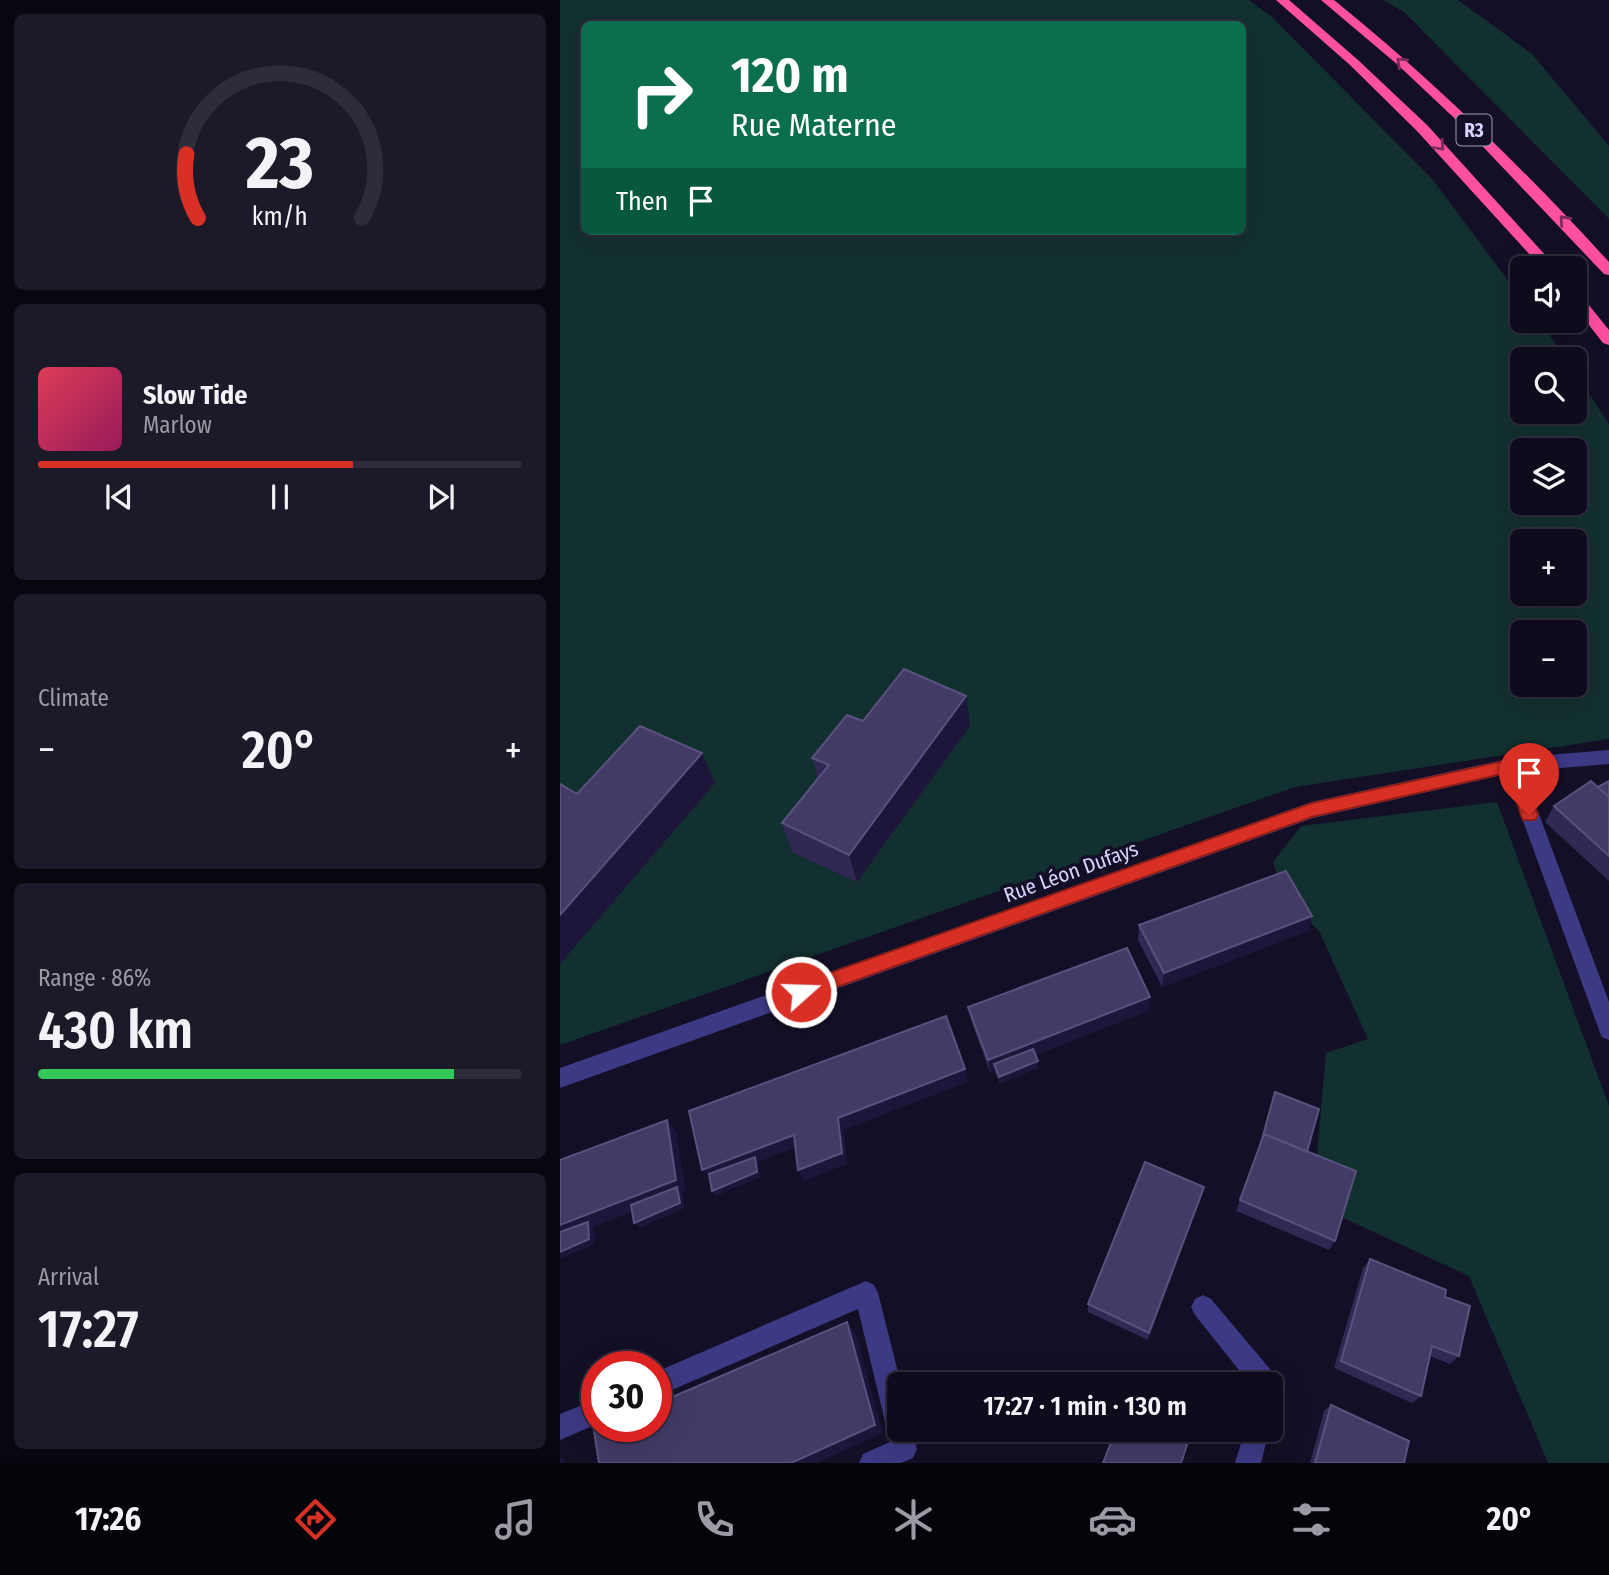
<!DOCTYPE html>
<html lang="en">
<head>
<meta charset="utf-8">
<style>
	body { margin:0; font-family:"Fira Sans Condensed",sans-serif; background:#1c1929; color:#f1f3f6; height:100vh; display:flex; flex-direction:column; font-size:26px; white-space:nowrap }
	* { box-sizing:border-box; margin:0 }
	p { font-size:23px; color:#9b9ba3 }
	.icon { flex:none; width:38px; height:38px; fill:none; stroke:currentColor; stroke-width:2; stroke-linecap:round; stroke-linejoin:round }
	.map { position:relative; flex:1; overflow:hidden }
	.drawer { display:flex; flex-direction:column; gap:14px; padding:14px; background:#08060f; width:560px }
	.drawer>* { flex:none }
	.top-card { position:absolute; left:21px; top:21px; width:665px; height:214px; border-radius:10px; box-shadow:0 7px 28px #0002,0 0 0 2px #2e2b3b; background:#0b6e4f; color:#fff; overflow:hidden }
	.fabs { position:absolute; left:950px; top:256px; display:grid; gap:14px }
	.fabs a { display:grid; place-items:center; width:77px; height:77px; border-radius:10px; background:#0e0b1c; box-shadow:0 7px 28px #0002,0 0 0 2px #2e2b3b; font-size:35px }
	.speed { position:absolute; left:21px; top:1351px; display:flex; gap:14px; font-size:35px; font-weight:700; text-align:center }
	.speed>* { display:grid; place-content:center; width:91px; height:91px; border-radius:50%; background:#0e0b1c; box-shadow:0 7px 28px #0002,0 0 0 2px #2e2b3b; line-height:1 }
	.speed .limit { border:10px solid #d22; background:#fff; color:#111 }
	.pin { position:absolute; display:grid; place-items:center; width:60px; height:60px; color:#fff; margin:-72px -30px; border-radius:50% 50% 50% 0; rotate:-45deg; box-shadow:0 0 7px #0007 }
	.pin .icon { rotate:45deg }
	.me { position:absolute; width:77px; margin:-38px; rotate:70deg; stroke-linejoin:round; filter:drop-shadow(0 0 5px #0008) }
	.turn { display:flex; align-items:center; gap:24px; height:147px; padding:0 35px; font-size:32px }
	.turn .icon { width:91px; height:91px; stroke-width:2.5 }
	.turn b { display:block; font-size:49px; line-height:60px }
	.then { display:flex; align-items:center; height:66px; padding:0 35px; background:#0003; gap:14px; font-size:26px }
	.big { font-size:52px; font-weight:600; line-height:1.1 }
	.drawer .tile { flex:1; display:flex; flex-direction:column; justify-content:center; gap:10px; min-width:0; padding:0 24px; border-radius:10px; background:#1c1929 }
	.drawer .dial { align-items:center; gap:0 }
	.dial svg { height:182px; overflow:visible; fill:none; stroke:#2e2b3b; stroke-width:7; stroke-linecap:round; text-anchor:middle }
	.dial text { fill:#f1f3f6; stroke:none }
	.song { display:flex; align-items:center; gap:21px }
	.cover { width:84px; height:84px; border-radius:10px; background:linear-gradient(135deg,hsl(350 70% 55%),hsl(330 70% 35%)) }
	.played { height:7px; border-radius:4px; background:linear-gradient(90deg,#d93025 65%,#2e2b3b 65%) }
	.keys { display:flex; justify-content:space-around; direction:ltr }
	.heat { display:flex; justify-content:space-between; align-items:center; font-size:38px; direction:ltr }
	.charge { height:10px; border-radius:5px; background:linear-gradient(90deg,#34c759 86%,#2e2b3b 0) }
	.trip { position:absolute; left:327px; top:1372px; width:396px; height:70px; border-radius:10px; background:#0e0b1c; box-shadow:0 7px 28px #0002,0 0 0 2px #2e2b3b; font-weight:600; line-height:70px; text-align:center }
	.tabs { display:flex; height:112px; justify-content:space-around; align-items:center; background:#06040b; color:#9b9ba3 }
	.tabs .icon { width:49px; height:49px }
	.tabs .selected { color:#d93025 }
	.tabs b { font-size:32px; color:#f1f3f6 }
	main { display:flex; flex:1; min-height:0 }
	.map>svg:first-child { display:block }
</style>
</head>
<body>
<main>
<section class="drawer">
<div class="tile dial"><svg viewBox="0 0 100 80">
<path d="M14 69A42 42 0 1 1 86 69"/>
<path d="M14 69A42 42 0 0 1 9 41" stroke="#d93025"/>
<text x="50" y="56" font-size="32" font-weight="700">23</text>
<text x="50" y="72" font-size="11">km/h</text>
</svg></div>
<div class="tile">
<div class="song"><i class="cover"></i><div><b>Slow Tide</b><p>Marlow</p></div></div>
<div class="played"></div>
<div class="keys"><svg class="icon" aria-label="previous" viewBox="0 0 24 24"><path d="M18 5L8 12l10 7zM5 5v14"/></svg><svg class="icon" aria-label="pause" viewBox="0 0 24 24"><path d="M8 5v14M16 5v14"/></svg><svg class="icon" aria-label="next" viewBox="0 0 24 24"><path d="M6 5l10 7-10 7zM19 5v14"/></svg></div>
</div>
<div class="tile"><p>Climate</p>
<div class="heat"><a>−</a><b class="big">20°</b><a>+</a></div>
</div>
<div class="tile"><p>Range · 86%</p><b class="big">430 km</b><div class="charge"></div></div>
<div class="tile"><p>Arrival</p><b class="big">17:27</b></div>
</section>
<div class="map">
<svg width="1049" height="1463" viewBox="0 0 1049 1463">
	<rect width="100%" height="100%" fill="#130f26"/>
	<!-- green -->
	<path fill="#12302f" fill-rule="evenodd" d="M0,0H689L712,17L873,180L962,299V320H979L1006,359H962V411H1015V373L1049,424V739L735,787L0,1045ZM24,24H682V231H24ZM962,450H1015V502H962ZM962,541H1015V593H962ZM962,632H1015V684H962Z
		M823,0H898L972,54L1049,146V219L845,13Z
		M937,802L1049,1106V1463H988L909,1276L779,1216L758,1170L757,1155L766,1053L808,1039L760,933L722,888L713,862L741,826Z"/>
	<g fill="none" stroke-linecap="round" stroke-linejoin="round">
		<!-- minor -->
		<path fill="#3d3a85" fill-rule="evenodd" d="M1049,750V764L963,771L1049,1002V1040L1042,1037L1039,1030L946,774L753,818L0,1088V1068L752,802L952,758Z
			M306,1281L314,1285L318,1293L341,1384L340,1430H352L357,1449L353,1458L341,1463H299L303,1454L330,1442L298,1309L96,1397V1372Z
			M643,1295L651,1299L715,1375L718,1384L715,1393L710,1394V1384H690L635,1315L631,1307L635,1299Z
			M37,1399V1424L0,1440V1414Z
			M685,1430H709L701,1463H675Z"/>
		<!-- highway -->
		<path fill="#ff4fa3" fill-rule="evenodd" d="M716,0H729L798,60L867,125L997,268H982L857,131L790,65Z
			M761,0H774C873,80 963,168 1049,262V275L1044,274L909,132L838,65Z
			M1015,292L1020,294L1049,330V345L1043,343L1015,307Z"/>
	</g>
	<!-- wall -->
	<path fill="#312854" d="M303,721L410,726L297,882L232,852L222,823L258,778L252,758Z
		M1049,781V881L985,822L994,806Z
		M752,916L748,931L602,987L578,940L579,925Z
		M590,997L588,1011L475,1055L478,1061V1068L440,1083L435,1071L430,1073L411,1020L408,1007Z
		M700,1145L747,1152L775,1241L769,1250L676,1211Z
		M641,1197L588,1340L528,1312V1304Z
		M810,1259L885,1297L899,1356L890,1364L870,1356L861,1396L852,1403L774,1368L803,1268Z
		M771,1405L844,1463H750L764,1411Z"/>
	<!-- shaded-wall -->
	<path fill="#1d163a" d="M406,696L410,726L297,882L289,855Z
		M142,753L155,783L0,964V915Z
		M752,916L748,931L602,987L604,973Z
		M590,997L588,1011L437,1070L434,1064L435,1071L430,1073L428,1060Z
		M478,1061V1068L440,1083L439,1077Z
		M405,1069L408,1082L284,1130L287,1164L244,1181L238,1170L278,1118Z
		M107,1120L116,1132L126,1191L122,1192L125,1208L80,1228L74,1223L119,1194L33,1227L35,1244L0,1259V1225Z
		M234,1135L240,1146L198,1162L201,1177L156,1196L152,1191L151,1181L142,1170Z
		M644,1187L641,1197L588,1340L589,1333Z
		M287,1322L296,1334L323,1433L257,1463H231Z
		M0,1458L4,1459V1463H0Z"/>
	<!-- building -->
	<path fill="#433a66" stroke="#5a527e" stroke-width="2" d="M344,669L406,696L289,855L222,823L269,765L252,758L287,715L303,721Z
		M80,726L142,753L0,915V784L17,794Z
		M1031,781L1049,797V856L994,806Z
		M1049,781V797L1038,787Z
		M726,871L752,916L604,973L579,925Z
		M567,948L590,997L428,1060L408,1007Z
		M386,1016L405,1069L278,1118L282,1153L238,1170L234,1135L142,1170L129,1111Z
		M473,1049L478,1061L439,1077L434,1064Z
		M715,1092L759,1109L747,1152L704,1134L702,1139Z
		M107,1120L116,1180L0,1225V1160Z
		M704,1134L796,1171L775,1241L680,1200Z
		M195,1157L197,1172L152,1191L149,1174Z
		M585,1162L644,1187L589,1333L528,1304Z
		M117,1187L120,1203L74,1223L71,1205Z
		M28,1222L29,1239L0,1252V1232Z
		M810,1259L886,1290L885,1297L910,1306L899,1356L872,1346L861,1396L781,1361Z
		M287,1322L315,1425L231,1463H39L34,1431L44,1426H96V1404Z
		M575,1376L594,1384H572Z
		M771,1405L849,1441L844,1463H755Z
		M556,1430H632L621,1463H543Z"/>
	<!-- one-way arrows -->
	<defs><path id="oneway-chevron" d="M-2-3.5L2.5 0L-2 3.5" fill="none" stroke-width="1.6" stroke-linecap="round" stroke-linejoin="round" transform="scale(1.75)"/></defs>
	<g stroke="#7d2c5e">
		<use href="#oneway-chevron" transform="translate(841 62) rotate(-138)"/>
		<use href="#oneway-chevron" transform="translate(880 146) rotate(46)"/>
		<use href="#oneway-chevron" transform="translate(1004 220) rotate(-132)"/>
	</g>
	<!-- route -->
	<path fill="#d93025" stroke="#8d1f18" stroke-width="2" d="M953,759L958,761L961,765L978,815L975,820H963L961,815L947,773L752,817L241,1000L234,998L231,992L234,985L241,983L752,803Z"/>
	<g text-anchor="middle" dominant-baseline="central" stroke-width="7" stroke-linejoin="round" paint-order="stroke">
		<!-- shield labels -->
		<rect fill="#130f26" stroke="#9e99be" stroke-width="2" x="896.5" y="114.5" width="35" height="31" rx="5"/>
		<g font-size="19" font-weight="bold" fill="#d9d4ff">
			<text x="914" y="130">R3</text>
		</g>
		<!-- street labels -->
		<g font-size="21" fill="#d9d4ff" stroke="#130f26">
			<text transform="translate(511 872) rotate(-20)">Rue Léon Dufays</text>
		</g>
	</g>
</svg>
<div class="fabs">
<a><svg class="icon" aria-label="sound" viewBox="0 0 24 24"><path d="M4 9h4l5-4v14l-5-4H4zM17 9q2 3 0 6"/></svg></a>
<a><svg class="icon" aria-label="search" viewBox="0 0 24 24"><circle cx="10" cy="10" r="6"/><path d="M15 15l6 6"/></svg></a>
<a><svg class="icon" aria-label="layers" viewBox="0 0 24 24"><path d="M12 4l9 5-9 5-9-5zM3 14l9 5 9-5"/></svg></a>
<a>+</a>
<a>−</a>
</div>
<div class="speed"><div class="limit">30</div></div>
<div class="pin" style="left:969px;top:815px;background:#d93025"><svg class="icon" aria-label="arrive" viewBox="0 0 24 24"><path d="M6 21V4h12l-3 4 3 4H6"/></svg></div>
<svg class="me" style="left:241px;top:992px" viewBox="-20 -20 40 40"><circle r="17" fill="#d93025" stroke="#fff" stroke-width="3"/><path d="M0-11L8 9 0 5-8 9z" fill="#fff"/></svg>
<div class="trip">17:27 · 1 min · 130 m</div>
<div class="top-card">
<div class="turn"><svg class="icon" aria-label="right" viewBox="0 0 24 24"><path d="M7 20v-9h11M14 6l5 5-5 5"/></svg><div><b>120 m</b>Rue Materne</div></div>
<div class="then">Then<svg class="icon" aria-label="arrive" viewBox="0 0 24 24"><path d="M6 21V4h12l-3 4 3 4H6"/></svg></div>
</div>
</div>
</main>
<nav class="tabs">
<b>17:26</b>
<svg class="icon selected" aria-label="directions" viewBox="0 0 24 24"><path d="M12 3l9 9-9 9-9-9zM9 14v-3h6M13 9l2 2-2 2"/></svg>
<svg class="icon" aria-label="music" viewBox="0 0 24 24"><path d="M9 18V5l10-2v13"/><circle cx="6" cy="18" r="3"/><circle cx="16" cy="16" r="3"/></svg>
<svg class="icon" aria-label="phone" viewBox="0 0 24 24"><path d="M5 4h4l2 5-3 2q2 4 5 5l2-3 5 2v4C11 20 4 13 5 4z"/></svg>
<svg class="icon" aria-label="climate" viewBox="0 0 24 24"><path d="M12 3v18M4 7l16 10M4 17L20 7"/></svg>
<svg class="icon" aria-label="car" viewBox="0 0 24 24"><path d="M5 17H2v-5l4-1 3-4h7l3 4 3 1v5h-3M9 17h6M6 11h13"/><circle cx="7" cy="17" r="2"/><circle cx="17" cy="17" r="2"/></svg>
<svg class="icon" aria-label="filters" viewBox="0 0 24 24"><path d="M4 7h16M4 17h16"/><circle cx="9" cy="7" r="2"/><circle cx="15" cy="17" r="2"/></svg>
<b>20°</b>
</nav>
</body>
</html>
